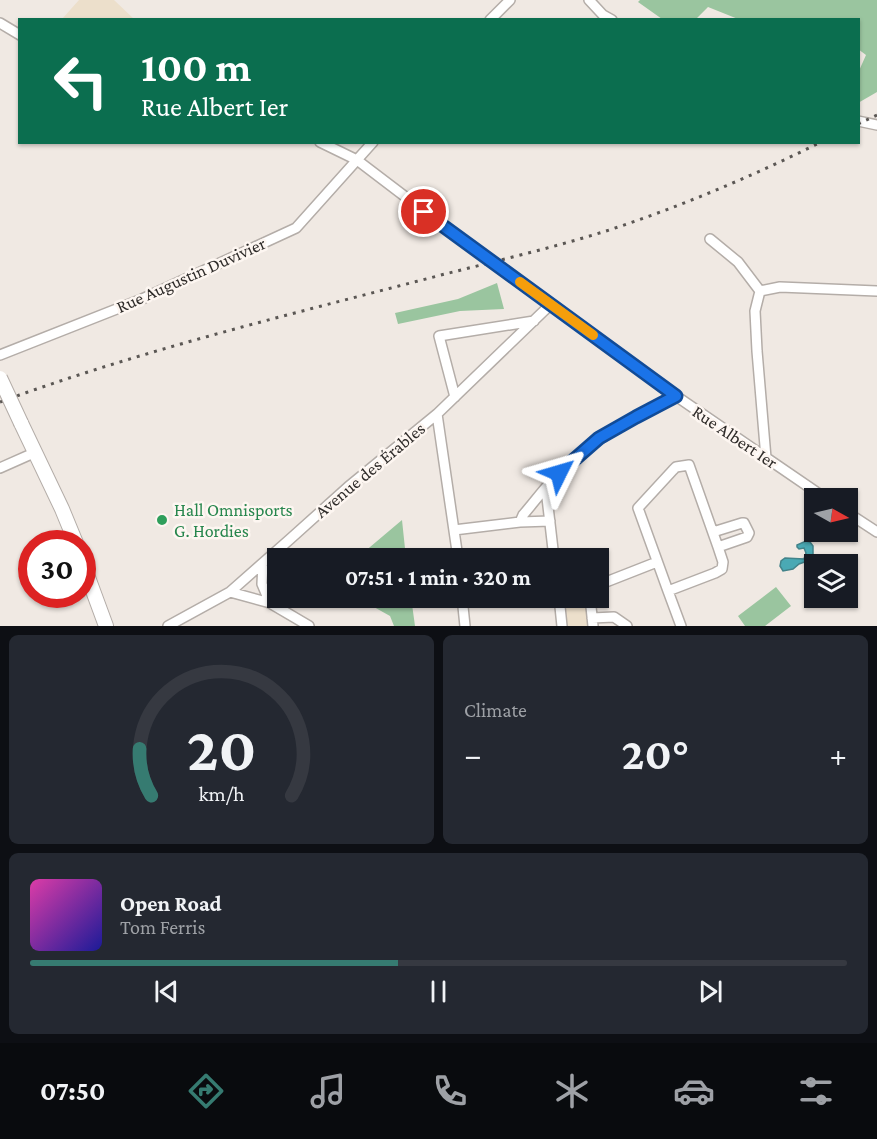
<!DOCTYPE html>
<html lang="en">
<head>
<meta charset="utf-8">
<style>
	body { margin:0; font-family:"Crimson Pro",serif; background:#242831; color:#f1f3f6; height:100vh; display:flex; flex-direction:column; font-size:22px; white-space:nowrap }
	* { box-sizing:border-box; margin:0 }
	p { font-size:20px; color:#9ea1a6 }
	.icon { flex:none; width:33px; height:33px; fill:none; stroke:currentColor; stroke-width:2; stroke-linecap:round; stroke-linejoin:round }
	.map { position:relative; height:626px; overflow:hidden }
	.sheet { display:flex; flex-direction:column; gap:9px; padding:9px; background:#0d0f14; flex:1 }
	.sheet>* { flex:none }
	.top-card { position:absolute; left:18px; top:18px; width:842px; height:126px; border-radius:0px; box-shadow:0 2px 4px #0004; background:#0b6e4f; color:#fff; overflow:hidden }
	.needle { width:39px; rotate:98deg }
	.buttons { position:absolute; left:804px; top:488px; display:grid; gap:12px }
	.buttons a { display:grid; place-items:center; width:54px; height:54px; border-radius:0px; background:#171b24; box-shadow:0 2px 4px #0004; font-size:30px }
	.speed { position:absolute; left:18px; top:530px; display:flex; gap:12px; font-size:30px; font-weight:700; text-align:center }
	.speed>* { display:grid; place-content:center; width:78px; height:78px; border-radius:50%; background:#171b24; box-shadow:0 2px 4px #0004; line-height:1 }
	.speed .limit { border:9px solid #d22; background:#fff; color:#111 }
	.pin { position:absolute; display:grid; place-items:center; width:51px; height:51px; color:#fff; margin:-26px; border:3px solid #fff; border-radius:50%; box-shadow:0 2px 6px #0007 }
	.me { position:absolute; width:66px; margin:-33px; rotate:50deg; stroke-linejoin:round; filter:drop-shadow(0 0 4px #0008) }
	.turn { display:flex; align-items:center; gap:21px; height:126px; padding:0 24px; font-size:27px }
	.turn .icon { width:78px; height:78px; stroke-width:2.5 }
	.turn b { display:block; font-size:42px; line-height:51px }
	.big { font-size:45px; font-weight:700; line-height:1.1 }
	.sheet .tile { flex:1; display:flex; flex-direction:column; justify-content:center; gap:9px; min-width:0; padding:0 21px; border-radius:9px; background:#242831 }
	.sheet .dial { align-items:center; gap:0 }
	.dial svg { height:156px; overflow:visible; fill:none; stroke:#363941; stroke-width:7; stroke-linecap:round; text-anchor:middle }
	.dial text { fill:#f1f3f6; stroke:none }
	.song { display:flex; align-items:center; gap:18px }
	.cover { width:72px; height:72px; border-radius:9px; background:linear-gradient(135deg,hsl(320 70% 55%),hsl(240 70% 35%)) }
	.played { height:6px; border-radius:3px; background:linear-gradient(90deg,#367b71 45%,#363941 45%) }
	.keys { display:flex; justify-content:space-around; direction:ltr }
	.heat { display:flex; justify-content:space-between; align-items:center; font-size:33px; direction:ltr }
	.sheet .tiles { flex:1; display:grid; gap:9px; grid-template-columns:1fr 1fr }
	.tile:last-child { grid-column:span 2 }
	.trip { position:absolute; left:267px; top:548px; width:342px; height:60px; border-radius:0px; background:#171b24; box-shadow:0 2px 4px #0004; font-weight:700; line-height:60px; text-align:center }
	.menu { display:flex; height:96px; justify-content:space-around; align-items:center; background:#090b0e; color:#9ea1a6 }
	.menu .icon { width:42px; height:42px }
	.menu .active { color:#367b71 }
	.menu b { font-size:27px; color:#f1f3f6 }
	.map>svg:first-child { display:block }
</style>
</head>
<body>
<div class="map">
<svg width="877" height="626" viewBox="0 0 877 626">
	<rect width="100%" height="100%" fill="#f0e9e3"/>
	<!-- education -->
	<path fill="#ecdfcb" d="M79,0H114L134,19H62Z
		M562,597H587L590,626H566Z"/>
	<!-- green -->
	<path fill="#9ac59f" d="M640,0H877V92L858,103V73L866,55L858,49V20L738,19L708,7L696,19H662L638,2Z
		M497,283L504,309L460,311L398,324L395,313L458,299Z
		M402,520L406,558H357Z
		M776,587L791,606L765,626H745L738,616Z
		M356,597H411L415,626H394L390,616Z"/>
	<!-- water -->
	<path fill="#4aa9b4" stroke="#42838a" stroke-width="1.5" d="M806,541L810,542L813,546V559L799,564L793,569L783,571L780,566L781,561L785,558L804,559L806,553L804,548L799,549L797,547V545Z"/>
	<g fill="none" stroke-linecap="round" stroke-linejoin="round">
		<defs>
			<path id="minor" d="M589,0L603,15L612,20
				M490,20L510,0
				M0,23L20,35
				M858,121L877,125
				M320,142L357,160L491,262L676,396L825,498
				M710,239L738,262L760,291L755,311L757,351L766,458
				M760,291L780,287L877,291
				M0,355L142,299L296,228L373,142
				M455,397L439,336L534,321
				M437,414L458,558
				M689,465L718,547L723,562L722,569L715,573L668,591L638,508L673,470L676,467Z
				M0,468L36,452
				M546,489L554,558
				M848,513L877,532
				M520,522L523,515C535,501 546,486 559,473C593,439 634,417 676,396
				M454,530L520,522L550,521
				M713,532L742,523H744L749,533L747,537L718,547
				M263,563L262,584L270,603
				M598,583L606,582L657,562
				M668,591L681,626
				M230,592L270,603L309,626
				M462,597L465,626
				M559,597L562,626
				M590,597L593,626
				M592,618L614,617L627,626
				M168,626L230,592L289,540L348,487L437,414L550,305"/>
			<path id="secondary" d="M21,423L62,509L76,543
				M82,561L106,626"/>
		</defs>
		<!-- minor casing -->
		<use href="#minor" stroke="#b4ada8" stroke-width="12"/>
		<!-- secondary casing -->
		<use href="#secondary" stroke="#b4ada8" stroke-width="16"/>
		<!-- minor -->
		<use href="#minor" stroke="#fff" stroke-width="9"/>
		<!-- secondary -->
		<use href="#secondary" stroke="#fff" stroke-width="14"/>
		<!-- rail -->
		<path stroke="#5b5754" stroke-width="3" stroke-dasharray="3 6" stroke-linecap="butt" d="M858,124L877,115
			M0,402C145,349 296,313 445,274C497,261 551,248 603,232C677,208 751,177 821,142"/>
		<defs>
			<path id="secondary-bridge" d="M0,378L21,423"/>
		</defs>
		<!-- secondary-bridge casing -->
		<use href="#secondary-bridge" stroke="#b4ada8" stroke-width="16" stroke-linecap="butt"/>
		<!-- secondary-bridge -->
		<use href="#secondary-bridge" stroke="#fff" stroke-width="14"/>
	</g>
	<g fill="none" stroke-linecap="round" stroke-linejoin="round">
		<defs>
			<path id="route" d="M424,212L676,396L636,417L599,438L559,473"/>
		</defs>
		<!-- route casing -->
		<use href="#route" stroke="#114b97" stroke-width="15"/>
		<!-- route -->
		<use href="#route" stroke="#1a73e8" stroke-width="10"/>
		<!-- slow -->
		<path stroke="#f59e0b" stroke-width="10" d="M520,282L593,335"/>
	</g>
	<!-- markers -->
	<circle fill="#2e9e5b" stroke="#fdf6f1" stroke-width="2" cx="162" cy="520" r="6"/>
	<g text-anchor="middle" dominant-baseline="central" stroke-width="5" stroke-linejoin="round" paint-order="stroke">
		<!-- street labels -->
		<g font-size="18" fill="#2e2b29" stroke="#fdf6f1">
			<text transform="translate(191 275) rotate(-24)">Rue Augustin Duvivier</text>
			<text transform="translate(735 437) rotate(34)">Rue Albert Ier</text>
			<text transform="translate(370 470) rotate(-40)">Avenue des Érables</text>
		</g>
		<!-- leisure labels -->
		<g font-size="18" fill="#27864d" stroke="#fdf6f1" text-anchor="start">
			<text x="174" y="510">Hall Omnisports<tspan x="174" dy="21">G. Hordies</tspan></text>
		</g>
	</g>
</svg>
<div class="buttons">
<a><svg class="needle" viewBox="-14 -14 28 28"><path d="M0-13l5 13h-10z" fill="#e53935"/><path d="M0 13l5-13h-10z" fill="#9ea1a6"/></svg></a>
<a><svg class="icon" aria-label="layers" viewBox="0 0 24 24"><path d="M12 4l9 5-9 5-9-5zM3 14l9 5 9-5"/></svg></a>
</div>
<div class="speed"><div class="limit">30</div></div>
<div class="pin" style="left:424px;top:212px;background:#d93025"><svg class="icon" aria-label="arrive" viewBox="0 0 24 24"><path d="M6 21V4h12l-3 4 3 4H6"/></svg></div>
<svg class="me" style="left:559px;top:473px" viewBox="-20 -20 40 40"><path d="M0-17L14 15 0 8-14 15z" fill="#1a73e8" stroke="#fff" stroke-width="4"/></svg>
<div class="trip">07:51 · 1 min · 320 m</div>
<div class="top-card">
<div class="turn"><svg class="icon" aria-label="left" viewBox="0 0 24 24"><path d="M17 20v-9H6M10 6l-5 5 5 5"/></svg><div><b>100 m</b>Rue Albert Ier</div></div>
</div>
</div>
<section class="sheet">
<div class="tiles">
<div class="tile dial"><svg viewBox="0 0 100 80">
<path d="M14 69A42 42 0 1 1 86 69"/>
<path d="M14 69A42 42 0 0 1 8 45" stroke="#367b71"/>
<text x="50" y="56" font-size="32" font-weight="700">20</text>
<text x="50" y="72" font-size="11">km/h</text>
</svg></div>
<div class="tile"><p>Climate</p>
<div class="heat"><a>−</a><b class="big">20°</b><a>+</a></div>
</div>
<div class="tile">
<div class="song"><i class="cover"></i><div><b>Open Road</b><p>Tom Ferris</p></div></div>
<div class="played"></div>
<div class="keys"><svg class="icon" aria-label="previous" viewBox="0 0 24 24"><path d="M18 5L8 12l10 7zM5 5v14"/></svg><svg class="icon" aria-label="pause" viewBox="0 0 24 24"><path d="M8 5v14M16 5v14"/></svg><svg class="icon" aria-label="next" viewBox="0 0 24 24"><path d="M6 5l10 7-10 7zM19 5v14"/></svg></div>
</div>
</div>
</section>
<nav class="menu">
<b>07:50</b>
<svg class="icon active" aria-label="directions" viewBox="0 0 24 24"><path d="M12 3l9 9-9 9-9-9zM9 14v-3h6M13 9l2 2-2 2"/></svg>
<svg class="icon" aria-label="music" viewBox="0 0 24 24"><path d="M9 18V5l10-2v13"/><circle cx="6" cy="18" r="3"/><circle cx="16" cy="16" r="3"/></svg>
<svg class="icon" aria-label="phone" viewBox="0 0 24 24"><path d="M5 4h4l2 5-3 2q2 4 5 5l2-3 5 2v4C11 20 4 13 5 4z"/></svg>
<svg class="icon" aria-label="climate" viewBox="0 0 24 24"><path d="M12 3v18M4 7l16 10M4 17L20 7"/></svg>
<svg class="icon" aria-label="car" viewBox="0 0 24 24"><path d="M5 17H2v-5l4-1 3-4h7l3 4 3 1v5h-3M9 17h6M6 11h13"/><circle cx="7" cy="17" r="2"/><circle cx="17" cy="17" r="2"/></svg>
<svg class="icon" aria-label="filters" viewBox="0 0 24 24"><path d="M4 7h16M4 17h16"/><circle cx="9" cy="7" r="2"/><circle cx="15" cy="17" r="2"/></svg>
</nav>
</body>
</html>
